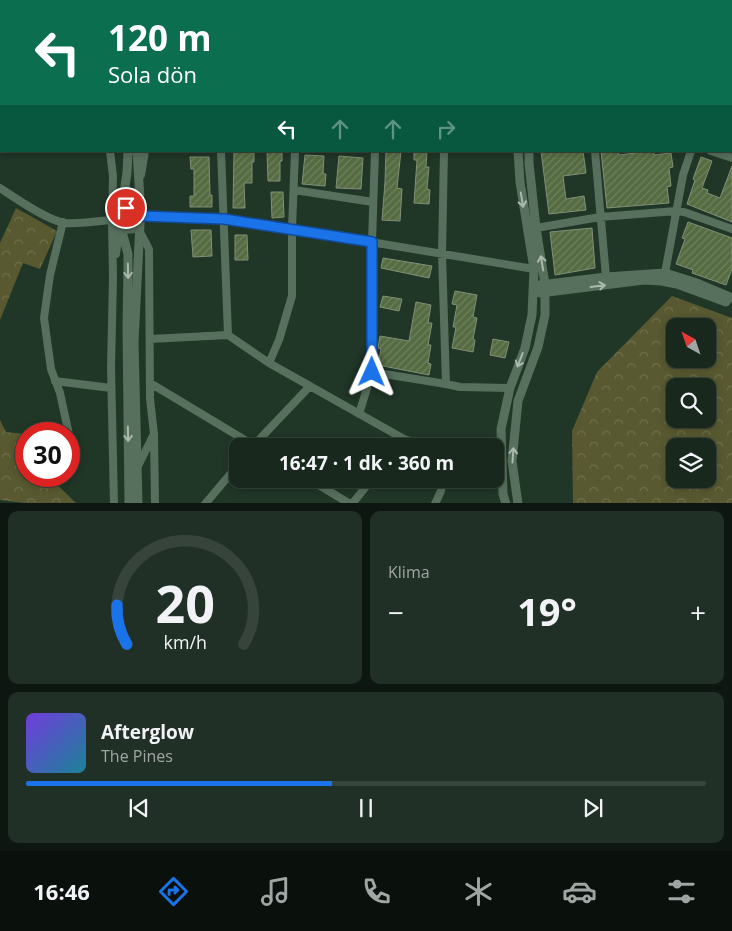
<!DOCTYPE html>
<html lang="tr">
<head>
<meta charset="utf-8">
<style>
	body { margin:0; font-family:"Open Sans",sans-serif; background:#213026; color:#f1f3f6; height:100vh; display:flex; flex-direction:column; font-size:19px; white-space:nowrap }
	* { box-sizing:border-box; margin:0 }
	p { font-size:16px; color:#9fa6a4 }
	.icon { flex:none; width:28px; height:28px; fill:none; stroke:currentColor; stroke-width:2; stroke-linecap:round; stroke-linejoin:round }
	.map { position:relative; height:503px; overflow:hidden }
	.drawer { display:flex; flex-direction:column; gap:8px; padding:8px; background:#0d1610; flex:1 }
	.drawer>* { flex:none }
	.banner { position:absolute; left:0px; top:0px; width:732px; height:152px; box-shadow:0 2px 8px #0003,0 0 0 1px #36443b; background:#0b6e4f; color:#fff; overflow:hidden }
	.needle { width:32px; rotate:320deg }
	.fabs { position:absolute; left:666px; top:318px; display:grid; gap:10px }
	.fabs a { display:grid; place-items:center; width:50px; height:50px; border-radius:10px; background:#18281d; box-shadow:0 2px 8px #0003,0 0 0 1px #36443b; font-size:25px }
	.speed { position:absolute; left:15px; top:422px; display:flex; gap:10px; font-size:25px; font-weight:700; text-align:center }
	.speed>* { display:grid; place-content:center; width:65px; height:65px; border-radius:50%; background:#18281d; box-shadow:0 2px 8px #0003,0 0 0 1px #36443b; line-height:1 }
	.speed .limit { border:8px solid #d22; background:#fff; color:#111 }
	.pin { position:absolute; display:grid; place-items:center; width:42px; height:42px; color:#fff; margin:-21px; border:2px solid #fff; border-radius:50%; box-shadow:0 1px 5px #0007 }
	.me { position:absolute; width:55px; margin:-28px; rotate:1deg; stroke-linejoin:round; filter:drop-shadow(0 0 4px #0008) }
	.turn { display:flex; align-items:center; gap:18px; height:105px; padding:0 25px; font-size:22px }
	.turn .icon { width:65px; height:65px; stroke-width:2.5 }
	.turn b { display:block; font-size:35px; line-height:42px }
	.lanes { display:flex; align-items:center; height:48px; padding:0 25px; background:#0003; justify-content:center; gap:25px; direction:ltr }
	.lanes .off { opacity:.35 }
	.big { font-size:38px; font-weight:700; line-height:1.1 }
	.drawer .card { flex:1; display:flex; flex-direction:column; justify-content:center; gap:8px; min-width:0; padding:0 18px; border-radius:10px; background:#213026 }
	.drawer .dial { align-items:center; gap:0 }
	.dial svg { height:130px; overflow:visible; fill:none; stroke:#36443b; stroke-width:7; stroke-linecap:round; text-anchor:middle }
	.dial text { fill:#f1f3f6; stroke:none }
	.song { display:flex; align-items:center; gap:15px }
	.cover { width:60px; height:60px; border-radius:8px; background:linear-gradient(135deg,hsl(260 70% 55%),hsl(190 70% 35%)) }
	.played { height:5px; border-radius:2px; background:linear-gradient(90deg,#1a73e8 45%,#36443b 45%) }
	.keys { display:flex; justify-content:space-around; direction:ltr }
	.heat { display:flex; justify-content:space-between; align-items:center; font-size:28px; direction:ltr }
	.drawer .tiles { flex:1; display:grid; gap:8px; grid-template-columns:1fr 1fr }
	.card:last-child { grid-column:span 2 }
	.trip { position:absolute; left:229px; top:438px; width:275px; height:50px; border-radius:10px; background:#18281d; box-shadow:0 2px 8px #0003,0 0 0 1px #36443b; font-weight:700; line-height:50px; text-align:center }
	.tab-bar { display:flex; height:80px; justify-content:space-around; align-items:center; background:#0a100c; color:#9fa6a4 }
	.tab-bar .icon { width:35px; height:35px }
	.tab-bar .on { color:#1a73e8 }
	.tab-bar b { font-size:22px; color:#f1f3f6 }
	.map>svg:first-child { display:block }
</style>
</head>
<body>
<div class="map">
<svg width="732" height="504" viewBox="0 0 732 504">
	<defs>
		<pattern id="forest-crowns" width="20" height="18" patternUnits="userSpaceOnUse" patternTransform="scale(1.25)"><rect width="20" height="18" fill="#585930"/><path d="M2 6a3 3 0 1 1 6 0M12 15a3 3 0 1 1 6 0" fill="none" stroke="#6f714d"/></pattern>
		<pattern id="building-hatch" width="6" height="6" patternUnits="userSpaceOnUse" patternTransform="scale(1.25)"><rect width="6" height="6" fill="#556c42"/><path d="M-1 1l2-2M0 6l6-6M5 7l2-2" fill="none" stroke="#6d815d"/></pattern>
	</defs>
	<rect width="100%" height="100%" fill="#203627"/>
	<!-- forest -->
	<path fill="url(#forest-crowns)" fill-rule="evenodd" d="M198,0H468L197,1Z
		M16,208L57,231L40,269L23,263L0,320V243Z
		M672,296L732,318V503H573L572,431L597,372ZM708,326V359H675V326ZM708,386V419H675V386ZM708,446V479H675V446Z
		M0,420L6,432L26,434V476H48L76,503H24L0,500Z"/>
	<!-- building -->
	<path fill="url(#building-hatch)" stroke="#829077" d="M234,151H254V162H252V183H244L245,208H233Z
		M267,151H282V161H280V181H268Z
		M386,151H401L397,188L402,189L400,221L382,220L385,182Z
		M414,151H427L426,167H429L427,189L430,190L429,204L414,203L417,160H414Z
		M541,151H583L586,173L563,176L566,199L584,196L586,210L549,214Z
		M601,151H618L619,155L652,151H654V155L671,153L673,167L669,168L671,186L667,187L669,203L607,208Z
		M305,155L324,156L323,174H326L325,186L302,184Z
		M339,156L363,158L361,189L336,188Z
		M190,157H209L210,195H212V207H190V196H194V169H191Z
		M701,157L712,161L702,188L708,190L707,193L720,198L732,166V222L687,204L695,180L693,179Z
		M271,192H283L284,217L272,218Z
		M688,222L732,238V269L726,285L692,273L693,270L676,264L685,239L682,238Z
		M592,228L595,268L555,275L550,232Z
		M191,230H211L212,256L193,257Z
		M235,235H247L248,260H235Z
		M383,258L432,266L429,278L381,268Z
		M455,291L477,295L473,317L477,318L473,339L475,340L473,352L452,348L456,327H453L457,305L452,304Z
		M383,296L402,299L399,311L380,307Z
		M416,302L431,305L428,323H432L428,345H431L428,363L431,364L429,375L378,365L381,349L378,348L380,336L409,341Z
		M493,339L509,342L505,358L490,355Z"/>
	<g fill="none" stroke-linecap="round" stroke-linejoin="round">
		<!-- minor -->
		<path stroke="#576f5d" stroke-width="8" d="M34,0V1
			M105,0V1
			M146,1V0
			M642,1V0
			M693,1L694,0
			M0,37L1,46
			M731,42L732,40
			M1,48V86
			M731,82L732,83
			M0,99L1,97
			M110,151L113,176L112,220H116
			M221,151L228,335L269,363L404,439L427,446
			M444,151L442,254L446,384L460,387L510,388
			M595,151L606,277
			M711,151L732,158
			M141,175L145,151
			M0,188C15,198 48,221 65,223C81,224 96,221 112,220L113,278L111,367L114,504
			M294,190L373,202
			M141,216L224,219L292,229L534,269
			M63,222L50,275L44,318L51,369L60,393L70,439
			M536,228L600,217L676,211L684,212L732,229
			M116,254L120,226
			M665,273L683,175L691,151
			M150,339L228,335
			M269,363L279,340L292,296V229L295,151
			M372,372L446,384
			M55,381L111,388
			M150,383L255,446
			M359,414L372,372V242L375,151
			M154,436L155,504
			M253,446L310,386
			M138,466L154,434L150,399L149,249L140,232
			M309,479L350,504
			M205,504L238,465
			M352,504L372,479
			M435,504L441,491L442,479"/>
		<!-- tertiary -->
		<path stroke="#576f5d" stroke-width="9" d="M121,0V1
			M129,0V1
			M561,1L562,0
			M571,1L572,0
			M137,151L141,216
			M119 218a11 11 0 1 1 22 0a11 11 0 1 1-22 0Z
			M121,213L127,173L128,151
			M120,224L128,254V267L127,327L129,504
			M540,285L606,277L665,273L694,282L732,298
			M540,293L644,280L661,281L677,284L726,302
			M138,504L134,342L140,223
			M506,504L503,494L501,429L510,388L525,348L532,315L534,269L520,182L518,151
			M518,504L512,461L518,401L538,347L545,315V284L536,228L529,163V151"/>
	</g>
	<!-- one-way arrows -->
	<defs><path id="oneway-shaft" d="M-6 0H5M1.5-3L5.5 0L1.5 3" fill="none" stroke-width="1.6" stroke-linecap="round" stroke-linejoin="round" transform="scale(1.25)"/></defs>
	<g stroke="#a9baad">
		<use href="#oneway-shaft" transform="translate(522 200) rotate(81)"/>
		<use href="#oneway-shaft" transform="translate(542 263) rotate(-99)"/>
		<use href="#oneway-shaft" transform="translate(128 271) rotate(89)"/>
		<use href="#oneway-shaft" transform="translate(598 286) rotate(-7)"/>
		<use href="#oneway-shaft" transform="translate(520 360) rotate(111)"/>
		<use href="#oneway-shaft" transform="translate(128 434) rotate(89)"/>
		<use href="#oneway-shaft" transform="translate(513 455) rotate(-86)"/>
	</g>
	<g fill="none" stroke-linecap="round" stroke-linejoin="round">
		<defs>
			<path id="route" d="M126,208C134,207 138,209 141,216L224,219L372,242V372"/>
		</defs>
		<!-- route casing -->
		<use href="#route" stroke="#114b97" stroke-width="12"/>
		<!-- route -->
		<use href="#route" stroke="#1a73e8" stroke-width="9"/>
	</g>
</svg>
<div class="fabs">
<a><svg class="needle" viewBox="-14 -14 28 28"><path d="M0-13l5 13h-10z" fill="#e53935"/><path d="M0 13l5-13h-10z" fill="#9fa6a4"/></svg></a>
<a><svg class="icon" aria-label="search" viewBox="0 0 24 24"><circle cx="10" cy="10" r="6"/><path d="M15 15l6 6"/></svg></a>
<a><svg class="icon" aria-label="layers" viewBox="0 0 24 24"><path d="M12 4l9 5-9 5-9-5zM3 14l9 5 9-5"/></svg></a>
</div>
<div class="speed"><div class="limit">30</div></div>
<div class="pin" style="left:126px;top:208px;background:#d93025"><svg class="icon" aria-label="arrive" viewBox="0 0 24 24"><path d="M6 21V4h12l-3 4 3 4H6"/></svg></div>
<svg class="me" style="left:372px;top:372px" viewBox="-20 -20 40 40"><path d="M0-17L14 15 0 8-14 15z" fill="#1a73e8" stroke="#fff" stroke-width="4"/></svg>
<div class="trip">16:47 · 1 dk · 360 m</div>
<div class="banner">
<div class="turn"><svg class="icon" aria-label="left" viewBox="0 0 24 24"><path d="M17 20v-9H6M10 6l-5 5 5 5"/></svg><div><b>120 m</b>Sola dön</div></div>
<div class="lanes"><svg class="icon" aria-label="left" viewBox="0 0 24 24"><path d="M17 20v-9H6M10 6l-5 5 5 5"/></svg><svg class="icon off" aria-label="ahead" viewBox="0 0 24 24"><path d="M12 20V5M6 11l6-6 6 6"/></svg><svg class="icon off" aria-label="ahead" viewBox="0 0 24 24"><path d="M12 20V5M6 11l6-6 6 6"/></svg><svg class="icon off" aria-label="right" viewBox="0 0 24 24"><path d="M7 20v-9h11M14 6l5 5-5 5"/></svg></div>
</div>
</div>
<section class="drawer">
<div class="tiles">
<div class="card dial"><svg viewBox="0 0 100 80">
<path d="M14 69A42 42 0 1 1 86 69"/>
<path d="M14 69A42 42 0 0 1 8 45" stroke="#1a73e8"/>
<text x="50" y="56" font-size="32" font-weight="700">20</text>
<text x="50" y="72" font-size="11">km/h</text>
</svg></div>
<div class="card"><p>Klima</p>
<div class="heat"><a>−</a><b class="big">19°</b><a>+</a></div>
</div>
<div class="card">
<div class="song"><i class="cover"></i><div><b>Afterglow</b><p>The Pines</p></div></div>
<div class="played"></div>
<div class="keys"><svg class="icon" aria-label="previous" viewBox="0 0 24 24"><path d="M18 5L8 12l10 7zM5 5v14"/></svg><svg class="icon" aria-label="pause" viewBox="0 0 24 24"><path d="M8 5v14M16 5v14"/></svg><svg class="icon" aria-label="next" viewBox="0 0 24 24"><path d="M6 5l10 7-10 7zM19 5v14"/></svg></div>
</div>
</div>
</section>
<nav class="tab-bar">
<b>16:46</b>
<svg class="icon on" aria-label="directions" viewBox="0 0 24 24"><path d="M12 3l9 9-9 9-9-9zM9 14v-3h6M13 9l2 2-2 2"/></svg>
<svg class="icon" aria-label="music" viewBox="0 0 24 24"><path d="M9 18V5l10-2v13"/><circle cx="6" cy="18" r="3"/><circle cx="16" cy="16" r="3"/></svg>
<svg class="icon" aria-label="phone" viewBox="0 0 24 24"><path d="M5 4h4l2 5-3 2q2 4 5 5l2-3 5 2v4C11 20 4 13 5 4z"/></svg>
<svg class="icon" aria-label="climate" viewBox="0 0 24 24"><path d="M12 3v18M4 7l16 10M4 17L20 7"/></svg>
<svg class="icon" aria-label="car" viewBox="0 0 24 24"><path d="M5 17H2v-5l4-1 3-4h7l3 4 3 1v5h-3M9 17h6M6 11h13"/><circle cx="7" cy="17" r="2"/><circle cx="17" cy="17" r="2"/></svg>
<svg class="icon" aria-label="filters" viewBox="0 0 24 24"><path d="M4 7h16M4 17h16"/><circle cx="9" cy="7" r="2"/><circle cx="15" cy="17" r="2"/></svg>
</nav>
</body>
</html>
